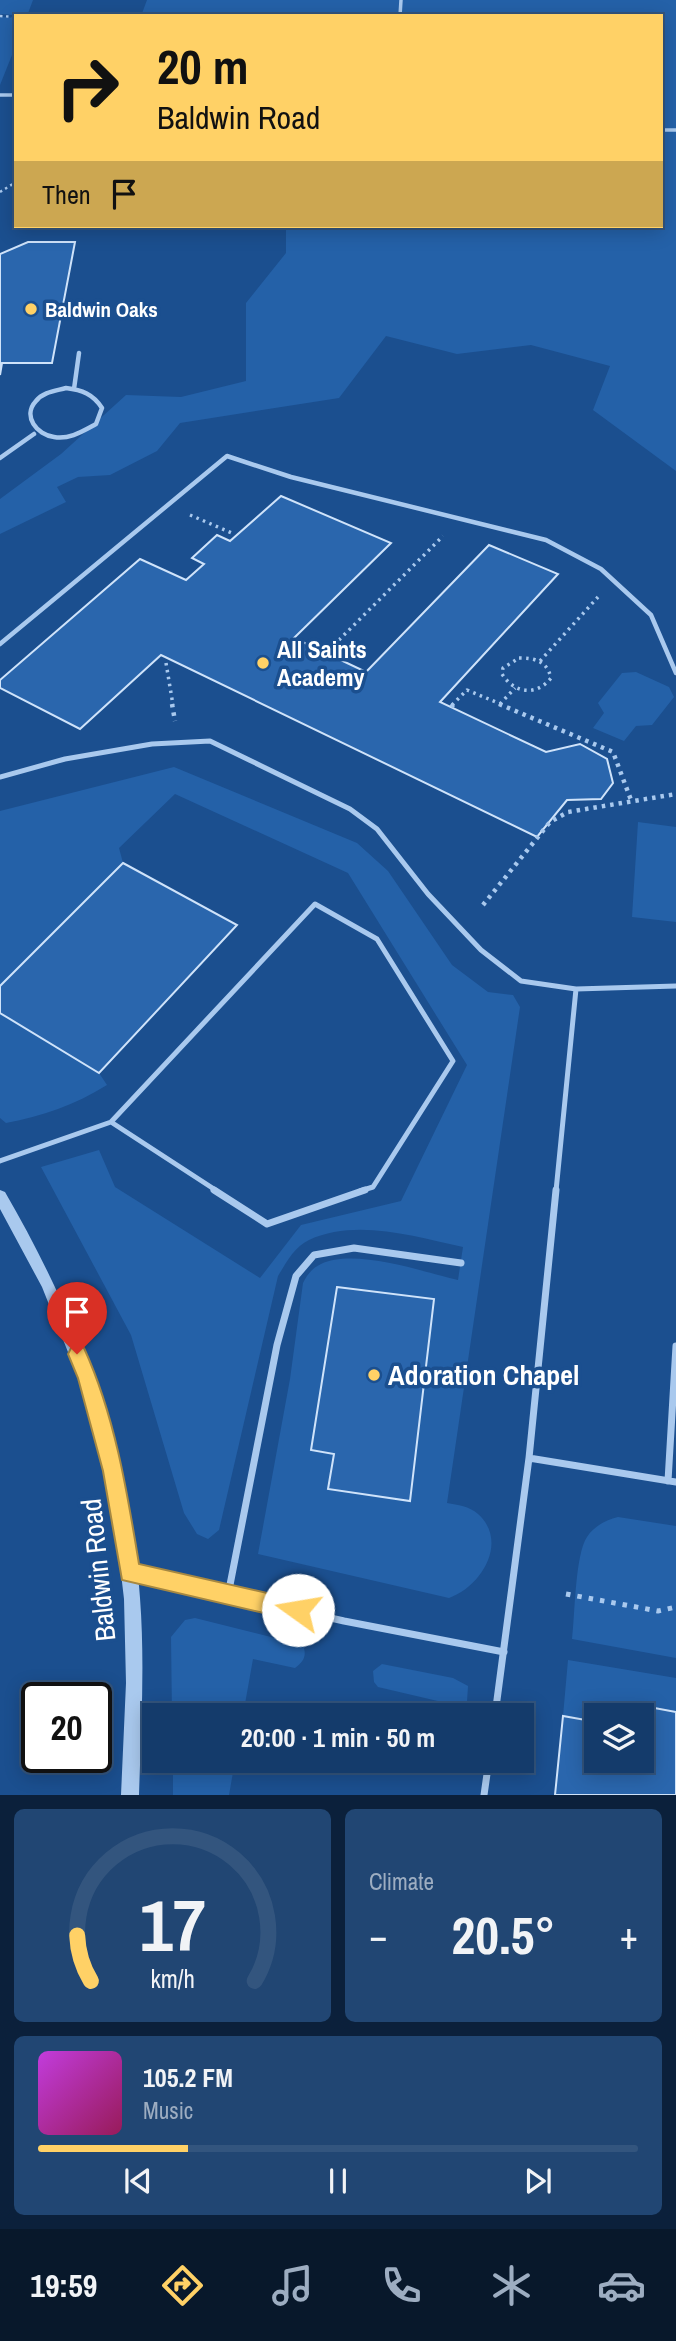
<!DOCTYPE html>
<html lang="en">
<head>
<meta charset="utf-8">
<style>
	body { margin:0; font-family:"Archivo Narrow",sans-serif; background:#214673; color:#f1f3f6; height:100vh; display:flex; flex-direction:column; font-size:26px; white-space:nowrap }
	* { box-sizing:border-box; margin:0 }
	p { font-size:23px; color:#9dadc1 }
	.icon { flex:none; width:38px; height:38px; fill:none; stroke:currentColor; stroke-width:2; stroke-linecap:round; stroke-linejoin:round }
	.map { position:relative; height:1795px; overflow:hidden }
	.side { display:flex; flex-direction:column; gap:14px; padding:14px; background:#0b203b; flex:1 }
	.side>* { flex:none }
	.guide { position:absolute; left:14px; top:14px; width:649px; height:214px; border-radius:0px; box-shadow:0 4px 18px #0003,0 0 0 2px #33557e; background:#ffd166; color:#111; overflow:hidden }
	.fabs { position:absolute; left:584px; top:1703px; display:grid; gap:14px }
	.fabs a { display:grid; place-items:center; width:70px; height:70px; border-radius:0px; background:#143b6b; box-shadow:0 4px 18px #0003,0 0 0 2px #33557e; font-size:35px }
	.speed { position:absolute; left:21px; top:1682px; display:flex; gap:14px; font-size:35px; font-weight:700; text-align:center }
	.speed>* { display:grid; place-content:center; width:91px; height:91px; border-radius:50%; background:#143b6b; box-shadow:0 4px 18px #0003,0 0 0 2px #33557e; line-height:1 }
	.speed .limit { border:4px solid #111; border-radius:10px; background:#fff; color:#111 }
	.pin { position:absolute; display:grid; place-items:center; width:60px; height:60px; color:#fff; margin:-72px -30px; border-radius:50% 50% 50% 0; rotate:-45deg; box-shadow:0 0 7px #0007 }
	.pin .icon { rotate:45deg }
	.me { position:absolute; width:77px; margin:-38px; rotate:283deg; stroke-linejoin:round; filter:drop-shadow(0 0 5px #0008) }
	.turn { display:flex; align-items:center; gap:24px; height:147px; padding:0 28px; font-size:32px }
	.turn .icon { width:91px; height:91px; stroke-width:2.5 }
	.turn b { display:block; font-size:49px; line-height:60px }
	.then { display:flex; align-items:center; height:66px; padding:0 28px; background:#0003; gap:14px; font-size:26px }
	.big { font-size:52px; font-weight:700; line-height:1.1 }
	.side .tile { flex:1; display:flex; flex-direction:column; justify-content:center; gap:10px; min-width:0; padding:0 24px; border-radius:10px; background:#214673 }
	.side .dial { align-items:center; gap:0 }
	.dial svg { height:182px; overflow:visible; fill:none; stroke:#33557e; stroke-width:7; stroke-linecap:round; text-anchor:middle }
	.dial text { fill:#f1f3f6; stroke:none }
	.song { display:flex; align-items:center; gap:21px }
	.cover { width:84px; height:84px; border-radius:10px; background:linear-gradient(135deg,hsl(290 70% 55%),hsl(330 70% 35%)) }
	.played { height:7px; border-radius:4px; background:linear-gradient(90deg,#ffd166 25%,#33557e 25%) }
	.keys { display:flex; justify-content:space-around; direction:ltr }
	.heat { display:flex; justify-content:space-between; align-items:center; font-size:38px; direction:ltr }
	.side .tiles { flex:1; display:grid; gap:14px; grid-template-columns:1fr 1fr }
	.tile:last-child { grid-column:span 2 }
	.trip { position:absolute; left:142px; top:1703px; width:392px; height:70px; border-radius:0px; background:#143b6b; box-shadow:0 4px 18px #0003,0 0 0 2px #33557e; font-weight:700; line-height:70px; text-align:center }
	.tab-bar { display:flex; height:112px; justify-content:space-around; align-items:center; background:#08182b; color:#9dadc1 }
	.tab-bar .icon { width:49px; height:49px }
	.tab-bar .active { color:#ffd166 }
	.tab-bar b { font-size:32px; color:#f1f3f6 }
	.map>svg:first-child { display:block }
</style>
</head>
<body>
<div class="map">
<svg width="676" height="1795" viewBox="0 0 676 1795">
	<rect width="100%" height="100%" fill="#1b4f8f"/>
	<!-- green -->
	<path fill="#2461a8" d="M0,0H33L27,16L0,14Z
		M147,0H676V471L593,410L610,366L531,345L457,354L386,336L339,398L180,423L157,451L110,475L78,477L57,487L66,502L0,534V499L61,454L126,395L181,397L246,381V303L286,253V226H662V16H141Z
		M0,17L16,18V45L0,85Z
		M636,672L669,687L674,697L652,725L636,726L624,741L593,728L604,713L598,703L622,673Z
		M174,767L357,843L388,871L452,965L488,992L513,995L520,1007L447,1503C458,1505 469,1506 478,1514C509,1542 481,1587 449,1598L258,1554L290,1379L303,1283C307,1275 312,1268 321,1264C355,1248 423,1272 458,1280L463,1247C415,1237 357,1218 309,1240C294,1247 286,1263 278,1276L219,1530L208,1539L197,1534L184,1513L131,1335L41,1167L99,1150L115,1187L260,1278L301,1225L401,1201L467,1065L348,873L175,794L119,848L123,863L0,986V811Z
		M638,822L676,827V922L632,917Z
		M0,1013L99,1073L107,1085C75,1105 42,1116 6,1123L0,1118Z
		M618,1517L676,1526V1658L572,1639C575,1615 575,1555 587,1537C594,1526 606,1520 618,1517Z
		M195,1618L303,1645C307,1656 304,1661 295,1668L253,1659L243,1715H172L171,1637L185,1620Z
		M568,1660L676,1678V1712L597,1715V1722L563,1716Z
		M382,1664L453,1678L468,1686L467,1702L459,1706L378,1687L374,1682L373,1671Z
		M173,1761H235L229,1795H173Z"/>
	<!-- building -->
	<path fill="#2a66ad" stroke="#cfe3fa" stroke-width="2" d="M28,242H75L52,363H2L0,375V254Z
		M281,496L391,543L294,638L366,672L489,545L558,574L440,702L546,752L580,744L607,759L613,783L601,799L567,800L537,837L161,655L80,729L0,688V680L140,559L186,580L204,564L192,558L217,535L230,541Z
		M123,863L237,925L99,1073L0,1013V986Z
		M337,1287L434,1299L410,1501L328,1489L334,1454L311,1450Z
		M633,1704L676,1712V1795H555L563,1716L597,1722V1760H642V1715H632Z"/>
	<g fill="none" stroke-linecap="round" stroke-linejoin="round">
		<!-- path-far3 -->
		<path stroke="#a9c9ee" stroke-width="2.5" stroke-dasharray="2.5 3.5" stroke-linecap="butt" d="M0,16L16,17
			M0,192L16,182"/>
		<!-- path-far2 -->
		<path stroke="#a9c9ee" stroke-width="3.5" stroke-dasharray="2.5 4.5" stroke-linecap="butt" d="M190,515L232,533
			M334,645L443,536
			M519,658C535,658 547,661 551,678C536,697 514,693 502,674L503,668Z
			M540,661L598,597
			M166,663L173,705
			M500,704L515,688
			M452,705L467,690L503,705"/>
		<!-- path-far1 -->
		<path stroke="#a9c9ee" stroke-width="4.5" stroke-dasharray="3.5 5" stroke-linecap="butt" d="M172,704L175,721
			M499,704L613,752L631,800
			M451,707L454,704
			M483,905L550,822L568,812L676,794"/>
		<!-- path -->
		<path stroke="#a9c9ee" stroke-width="5" stroke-dasharray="4.5 7" stroke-linecap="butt" d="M566,1594L658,1611L676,1607"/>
		<!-- service-far3 -->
		<path stroke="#a9c9ee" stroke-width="3.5" d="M400,16L401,0
			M0,95H16
			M662,130H676"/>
		<!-- service-far2 -->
		<path stroke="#a9c9ee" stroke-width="4.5" d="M66,388C82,390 93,394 102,408L96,424C83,431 69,440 54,437C37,435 22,416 36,401C43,392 55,391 66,388Z
			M74,389L79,353
			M0,458L34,434
			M0,644L227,456L291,477L546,540L601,569L651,615L676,673"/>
		<!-- service-far1 -->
		<path stroke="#a9c9ee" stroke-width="5" d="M0,777L65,759L152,744L210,741L350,809L377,829L428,894L481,950L521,981L576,989L676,986
			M111,1122L217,1191
			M111,1122L315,904L377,939L453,1061L373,1187L360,1191
			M0,1161L111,1122
			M556,1191L576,989"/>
		<!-- service -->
		<path stroke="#a9c9ee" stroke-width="7" d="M214,1190L267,1224L365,1190
			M529,1458L556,1190
			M668,1481L676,1346
			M131,1573L344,1621L504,1652
			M228,1595L277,1345L296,1276L314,1255L354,1248L461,1263
			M495,1715L529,1458L676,1482
			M484,1795L489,1760"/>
		<!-- tertiary -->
		<path fill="#a9c9ee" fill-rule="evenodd" d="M0,1190L5,1192C77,1316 130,1453 140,1598C145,1663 141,1729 139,1795H121L126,1683L124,1599L115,1522L105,1473L78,1377L42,1287L0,1209Z"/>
	</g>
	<!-- route -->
	<path fill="#ffd166" stroke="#a68842" stroke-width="2" d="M77,1345L84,1348C115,1416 127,1491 139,1564L298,1600L305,1603L308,1610L305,1618L298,1621L122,1580L103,1471L78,1378L68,1354L71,1348Z"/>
	<!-- markers -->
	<g fill="#ffd166" stroke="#1b4f8f" stroke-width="2.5">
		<circle cx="31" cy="309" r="7"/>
		<circle cx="263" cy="663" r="7"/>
		<circle cx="374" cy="1375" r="7"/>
	</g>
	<g text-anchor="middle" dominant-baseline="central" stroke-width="7" stroke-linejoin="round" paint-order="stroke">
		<!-- far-poi labels -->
		<g font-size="21" font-weight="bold" fill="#fff" stroke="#1b4f8f" text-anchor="start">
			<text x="45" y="309">Baldwin Oaks</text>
		</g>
		<!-- poi labels -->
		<g font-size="24" font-weight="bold" fill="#fff" stroke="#1b4f8f" text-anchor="start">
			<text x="277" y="649">All Saints<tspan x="277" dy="28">Academy</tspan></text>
		</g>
		<!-- near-poi labels -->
		<g font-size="28" font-weight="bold" fill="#fff" stroke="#1b4f8f" text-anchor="start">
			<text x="388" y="1375">Adoration Chapel</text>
		</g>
		<!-- near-street labels -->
		<g font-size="28" fill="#fff" stroke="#1b4f8f">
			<text transform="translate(98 1570) rotate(-96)">Baldwin Road</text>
		</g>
	</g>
</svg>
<div class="fabs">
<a><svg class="icon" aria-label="layers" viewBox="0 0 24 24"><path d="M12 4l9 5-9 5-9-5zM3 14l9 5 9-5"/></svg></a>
</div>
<div class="speed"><div class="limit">20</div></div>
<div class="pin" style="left:77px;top:1354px;background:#d93025"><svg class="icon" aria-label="arrive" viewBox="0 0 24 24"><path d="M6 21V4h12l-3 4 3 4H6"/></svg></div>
<svg class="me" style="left:298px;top:1610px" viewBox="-20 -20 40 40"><circle r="19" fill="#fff"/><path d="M0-13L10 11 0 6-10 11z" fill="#ffd166"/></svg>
<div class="trip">20:00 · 1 min · 50 m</div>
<div class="guide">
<div class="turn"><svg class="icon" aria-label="right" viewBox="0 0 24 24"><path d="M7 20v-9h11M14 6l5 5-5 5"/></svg><div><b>20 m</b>Baldwin Road</div></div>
<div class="then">Then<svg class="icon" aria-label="arrive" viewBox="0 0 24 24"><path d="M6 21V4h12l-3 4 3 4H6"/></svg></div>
</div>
</div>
<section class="side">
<div class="tiles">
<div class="tile dial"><svg viewBox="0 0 100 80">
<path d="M14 69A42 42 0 1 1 86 69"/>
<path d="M14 69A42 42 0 0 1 8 49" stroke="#ffd166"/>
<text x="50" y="56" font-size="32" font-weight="700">17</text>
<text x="50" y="72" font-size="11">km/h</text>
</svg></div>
<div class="tile"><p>Climate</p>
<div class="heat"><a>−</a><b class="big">20.5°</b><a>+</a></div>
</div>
<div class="tile">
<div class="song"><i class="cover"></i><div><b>105.2 FM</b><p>Music</p></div></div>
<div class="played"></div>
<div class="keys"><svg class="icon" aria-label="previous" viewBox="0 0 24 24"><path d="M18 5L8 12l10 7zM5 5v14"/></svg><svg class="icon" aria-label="pause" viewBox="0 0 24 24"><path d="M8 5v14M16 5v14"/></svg><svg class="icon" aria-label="next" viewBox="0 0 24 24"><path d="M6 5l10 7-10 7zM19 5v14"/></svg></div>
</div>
</div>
</section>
<nav class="tab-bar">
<b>19:59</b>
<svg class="icon active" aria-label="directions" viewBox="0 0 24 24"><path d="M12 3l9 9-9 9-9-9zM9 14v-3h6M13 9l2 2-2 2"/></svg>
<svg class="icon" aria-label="music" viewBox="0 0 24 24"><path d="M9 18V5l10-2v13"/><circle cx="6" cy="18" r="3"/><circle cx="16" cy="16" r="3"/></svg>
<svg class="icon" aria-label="phone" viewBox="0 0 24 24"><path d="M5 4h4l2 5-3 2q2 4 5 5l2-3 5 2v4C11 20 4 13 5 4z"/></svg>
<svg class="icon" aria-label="climate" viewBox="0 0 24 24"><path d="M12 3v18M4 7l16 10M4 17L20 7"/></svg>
<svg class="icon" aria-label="car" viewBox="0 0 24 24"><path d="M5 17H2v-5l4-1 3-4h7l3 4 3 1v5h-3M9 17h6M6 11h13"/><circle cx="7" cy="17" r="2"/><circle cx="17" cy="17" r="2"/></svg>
</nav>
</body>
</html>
